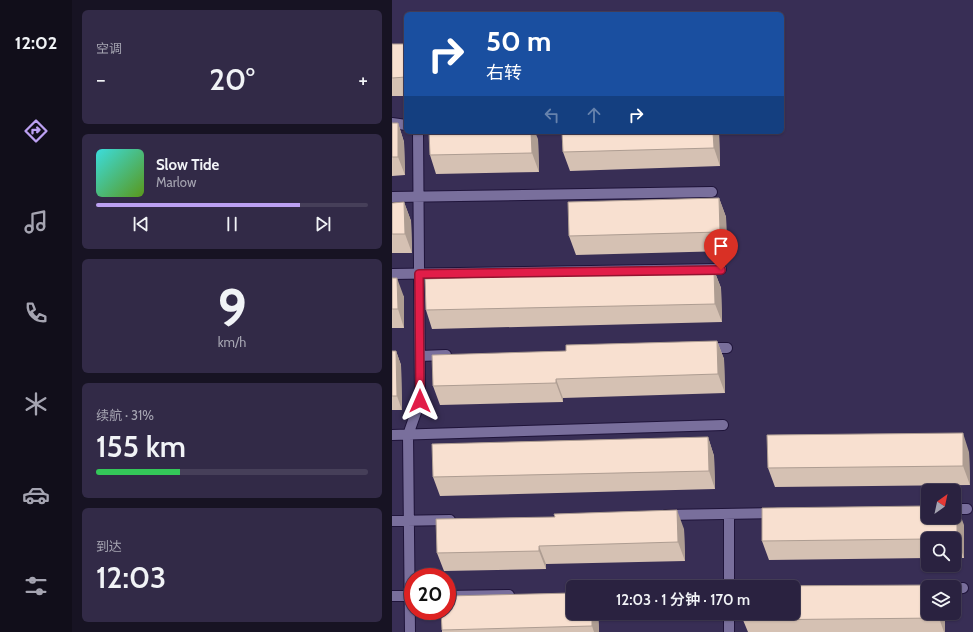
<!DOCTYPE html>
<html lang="zh">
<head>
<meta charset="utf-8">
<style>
	body { margin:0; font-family:Cabin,"Noto Sans SC",sans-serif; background:#322a47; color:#f1f3f6; height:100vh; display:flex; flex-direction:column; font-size:15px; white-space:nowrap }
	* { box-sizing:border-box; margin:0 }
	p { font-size:13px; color:#a5a4b1 }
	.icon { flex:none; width:22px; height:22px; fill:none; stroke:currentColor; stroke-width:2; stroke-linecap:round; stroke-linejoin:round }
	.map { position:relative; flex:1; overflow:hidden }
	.panel { display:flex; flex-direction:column; gap:10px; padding:10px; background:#171323; width:320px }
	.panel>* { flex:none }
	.top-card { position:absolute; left:12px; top:12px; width:380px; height:122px; border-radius:6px; box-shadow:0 1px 3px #0004,0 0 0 1px #463f59; background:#1a4fa0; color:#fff; overflow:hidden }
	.needle { width:26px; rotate:33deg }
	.fabs { position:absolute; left:529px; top:484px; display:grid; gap:8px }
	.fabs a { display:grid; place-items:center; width:40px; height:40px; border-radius:6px; background:#2a2240; box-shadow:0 1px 3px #0004,0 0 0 1px #463f59; font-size:20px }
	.speed { position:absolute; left:12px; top:568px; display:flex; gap:8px; font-size:20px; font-weight:700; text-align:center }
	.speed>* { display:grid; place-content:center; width:52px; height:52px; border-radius:50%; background:#2a2240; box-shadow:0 1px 3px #0004,0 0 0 1px #463f59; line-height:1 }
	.speed .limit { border:6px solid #d22; background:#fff; color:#111 }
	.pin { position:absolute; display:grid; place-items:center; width:34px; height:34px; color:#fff; margin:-41px -17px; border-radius:50% 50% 50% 0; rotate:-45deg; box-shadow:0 0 4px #0007 }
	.pin .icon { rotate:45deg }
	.me { position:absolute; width:44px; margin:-22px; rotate:0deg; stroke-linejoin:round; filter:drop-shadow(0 0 3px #0008) }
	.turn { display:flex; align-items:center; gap:14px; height:84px; padding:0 16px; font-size:18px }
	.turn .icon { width:52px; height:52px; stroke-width:2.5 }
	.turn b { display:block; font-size:28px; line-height:34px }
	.lanes { display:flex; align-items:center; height:38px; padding:0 16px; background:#0003; justify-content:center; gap:20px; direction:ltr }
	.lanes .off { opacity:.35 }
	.big { font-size:30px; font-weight:600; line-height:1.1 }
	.panel .widget { flex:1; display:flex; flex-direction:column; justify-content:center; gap:6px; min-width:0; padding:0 14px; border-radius:6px; background:#322a47 }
	.panel .dial { align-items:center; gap:0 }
	.dial b { font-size:52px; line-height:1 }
	.song { display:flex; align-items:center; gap:12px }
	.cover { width:48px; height:48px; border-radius:6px; background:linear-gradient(135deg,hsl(180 70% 55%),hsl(90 70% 35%)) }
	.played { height:4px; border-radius:2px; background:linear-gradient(90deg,#bca0f2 75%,#463f59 75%) }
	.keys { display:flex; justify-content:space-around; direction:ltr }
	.heat { display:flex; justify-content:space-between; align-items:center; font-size:22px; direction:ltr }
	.charge { height:6px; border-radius:3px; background:linear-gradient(90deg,#34c759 31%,#463f59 0) }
	.trip { position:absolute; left:174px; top:580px; width:234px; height:40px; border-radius:6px; background:#2a2240; box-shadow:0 1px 3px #0004,0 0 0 1px #463f59; font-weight:600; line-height:40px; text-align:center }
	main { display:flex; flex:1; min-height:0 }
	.tab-bar { display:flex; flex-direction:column; width:72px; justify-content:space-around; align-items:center; background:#110e1a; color:#a5a4b1 }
	.tab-bar .icon { width:28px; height:28px }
	.tab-bar .current { color:#bca0f2 }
	.tab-bar b { font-size:18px; color:#f1f3f6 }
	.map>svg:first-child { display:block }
</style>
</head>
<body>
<main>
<nav class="tab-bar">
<b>12:02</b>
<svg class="icon current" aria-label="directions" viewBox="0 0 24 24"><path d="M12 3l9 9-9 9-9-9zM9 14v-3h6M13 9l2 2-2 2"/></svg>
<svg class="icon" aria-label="music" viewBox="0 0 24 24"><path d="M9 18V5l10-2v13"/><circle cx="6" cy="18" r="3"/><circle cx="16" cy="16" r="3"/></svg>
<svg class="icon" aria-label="phone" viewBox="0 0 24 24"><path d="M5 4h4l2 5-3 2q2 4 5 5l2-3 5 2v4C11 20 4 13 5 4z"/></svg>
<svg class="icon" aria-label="climate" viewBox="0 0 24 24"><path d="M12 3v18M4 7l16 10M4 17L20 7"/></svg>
<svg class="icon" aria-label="car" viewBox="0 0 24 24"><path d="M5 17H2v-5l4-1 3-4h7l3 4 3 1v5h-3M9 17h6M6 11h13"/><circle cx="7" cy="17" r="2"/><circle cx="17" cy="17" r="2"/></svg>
<svg class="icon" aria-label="filters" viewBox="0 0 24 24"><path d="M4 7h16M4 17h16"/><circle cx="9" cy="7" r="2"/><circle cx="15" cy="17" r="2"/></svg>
</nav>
<section class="panel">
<div class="widget"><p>空调</p>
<div class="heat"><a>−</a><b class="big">20°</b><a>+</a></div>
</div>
<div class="widget">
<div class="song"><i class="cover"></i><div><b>Slow Tide</b><p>Marlow</p></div></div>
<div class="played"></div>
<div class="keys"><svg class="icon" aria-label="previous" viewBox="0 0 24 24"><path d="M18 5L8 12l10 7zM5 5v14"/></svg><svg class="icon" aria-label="pause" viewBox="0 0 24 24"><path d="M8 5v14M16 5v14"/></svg><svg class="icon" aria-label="next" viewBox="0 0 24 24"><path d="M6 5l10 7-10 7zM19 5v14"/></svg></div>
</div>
<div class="widget dial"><b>9</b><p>km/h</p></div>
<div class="widget"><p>续航 · 31%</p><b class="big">155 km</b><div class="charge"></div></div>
<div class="widget"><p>到达</p><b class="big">12:03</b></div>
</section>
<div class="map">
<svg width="581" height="632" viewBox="0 0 581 632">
	<rect width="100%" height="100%" fill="#382e55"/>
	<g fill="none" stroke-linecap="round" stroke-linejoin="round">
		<defs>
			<path id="minor" d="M0,123L14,125
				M0,197L320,192
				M0,274L329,269
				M314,348H335
				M28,356L54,355
				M0,435L331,425
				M562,509H575
				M337,514V587
				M274,515L382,513
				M0,521L58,520
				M562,589L571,588
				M0,596H21
				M55,596L117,595
				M18,632L16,435L28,401L26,132
				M337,632V613"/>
		</defs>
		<!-- minor casing -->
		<use href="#minor" stroke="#1f143a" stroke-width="12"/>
		<!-- minor -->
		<use href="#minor" stroke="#796f9c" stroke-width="10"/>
	</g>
	<!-- wall -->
	<path fill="#d5c1b3" d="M0,44H14V96H0Z
		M0,123H6L12,142L13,175L0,176Z
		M170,132H327L328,166L178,171L171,152Z
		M146,139L147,172L44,174L38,155Z
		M327,198L334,217L335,251L184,255L177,236Z
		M12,202L19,221L20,253H0V203Z
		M322,270L329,288L330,322L40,329L34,310Z
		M0,278L12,297V328H0Z
		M325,341L332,359L333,393L171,398V402L48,405L41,386L174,351Z
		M0,351H4L9,365L10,410H0Z
		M316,437L322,456L323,489L48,496L41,477Z
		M577,452L578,485L383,487L376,468Z
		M572,525V558H562V539H536V558L377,560L370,541Z
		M292,529L293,561L154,564V569L52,571L45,553Z
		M181,613H206L207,632H50V630Z
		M553,613V632H356L351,620Z"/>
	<!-- shaded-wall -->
	<path fill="#ae9d92" d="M6,123L12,142L13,175L6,157Z
		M139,132H143L146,139L147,172L140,153Z
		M321,132H327V133L328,166L322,148Z
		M327,198L334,217L335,251L328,232Z
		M12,202L19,221L20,253L13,234Z
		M322,270L329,288L330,322L323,304Z
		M5,278L12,297V328L6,309Z
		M325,341L332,359L333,393L326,374Z
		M4,351L9,365L10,410L5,396Z
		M164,379L171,398V402L164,383Z
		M571,433L577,452L578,485L571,466Z
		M316,437L322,456L323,489L317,471Z
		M565,506L572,525V558L565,539Z
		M285,510L292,529L293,561L286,542Z
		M147,546L154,564V569L147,551Z
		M200,613H206L207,632H202L200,626Z
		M547,613H553V632H552L547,618Z"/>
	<!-- building -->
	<path fill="#f8e0d0" stroke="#ae9d92" d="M0,44H14V77L0,78Z
		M0,123H6V157H0Z
		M37,132H139L140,153L38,155Z
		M170,132H321L322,148L171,152Z
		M327,198L328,232L177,236L176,202Z
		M12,202L13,234H0V203Z
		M322,270L323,304L34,310L33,279Z
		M0,278H5L6,309H0Z
		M325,341L326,374L164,379V383L41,386L40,355L174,351V345Z
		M0,351H4L5,396H0Z
		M571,433V466L376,468L375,435Z
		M316,437L317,471L41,477L40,444Z
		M536,506V517H562V506H565V539H536L370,541V508Z
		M285,510L286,542L147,546V551L45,553L44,519L163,517L162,514Z
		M546,585V587H536V613H547V618L351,620V613H401V587H351V586Z
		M181,593V613H200V626L50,630L49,611H55V596Z"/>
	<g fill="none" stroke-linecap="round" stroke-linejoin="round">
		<defs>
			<path id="route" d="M28,401L27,274L329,270"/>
		</defs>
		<!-- route casing -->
		<use href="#route" stroke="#92132f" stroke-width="10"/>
		<!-- route -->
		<use href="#route" stroke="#e11d48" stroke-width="7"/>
	</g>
</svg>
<div class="fabs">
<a><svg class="needle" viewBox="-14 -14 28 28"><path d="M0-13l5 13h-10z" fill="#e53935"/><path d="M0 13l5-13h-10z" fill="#a5a4b1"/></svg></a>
<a><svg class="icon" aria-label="search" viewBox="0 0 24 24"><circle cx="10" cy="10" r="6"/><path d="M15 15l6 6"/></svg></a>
<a><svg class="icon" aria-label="layers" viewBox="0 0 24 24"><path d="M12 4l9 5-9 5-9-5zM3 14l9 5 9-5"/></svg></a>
</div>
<div class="speed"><div class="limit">20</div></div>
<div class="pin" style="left:329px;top:270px;background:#d93025"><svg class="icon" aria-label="arrive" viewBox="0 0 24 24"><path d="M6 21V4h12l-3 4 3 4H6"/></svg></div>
<svg class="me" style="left:28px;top:401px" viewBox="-20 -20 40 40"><path d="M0-17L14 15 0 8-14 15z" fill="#e11d48" stroke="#fff" stroke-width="4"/></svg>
<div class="trip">12:03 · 1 分钟 · 170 m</div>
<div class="top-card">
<div class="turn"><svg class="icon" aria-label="right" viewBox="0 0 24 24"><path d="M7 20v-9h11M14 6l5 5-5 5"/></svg><div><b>50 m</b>右转</div></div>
<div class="lanes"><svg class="icon off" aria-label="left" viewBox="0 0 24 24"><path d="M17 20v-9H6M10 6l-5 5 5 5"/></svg><svg class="icon off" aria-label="ahead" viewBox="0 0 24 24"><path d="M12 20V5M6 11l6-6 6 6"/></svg><svg class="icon" aria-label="right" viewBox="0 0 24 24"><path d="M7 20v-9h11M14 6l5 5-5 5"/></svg></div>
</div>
</div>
</main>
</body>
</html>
